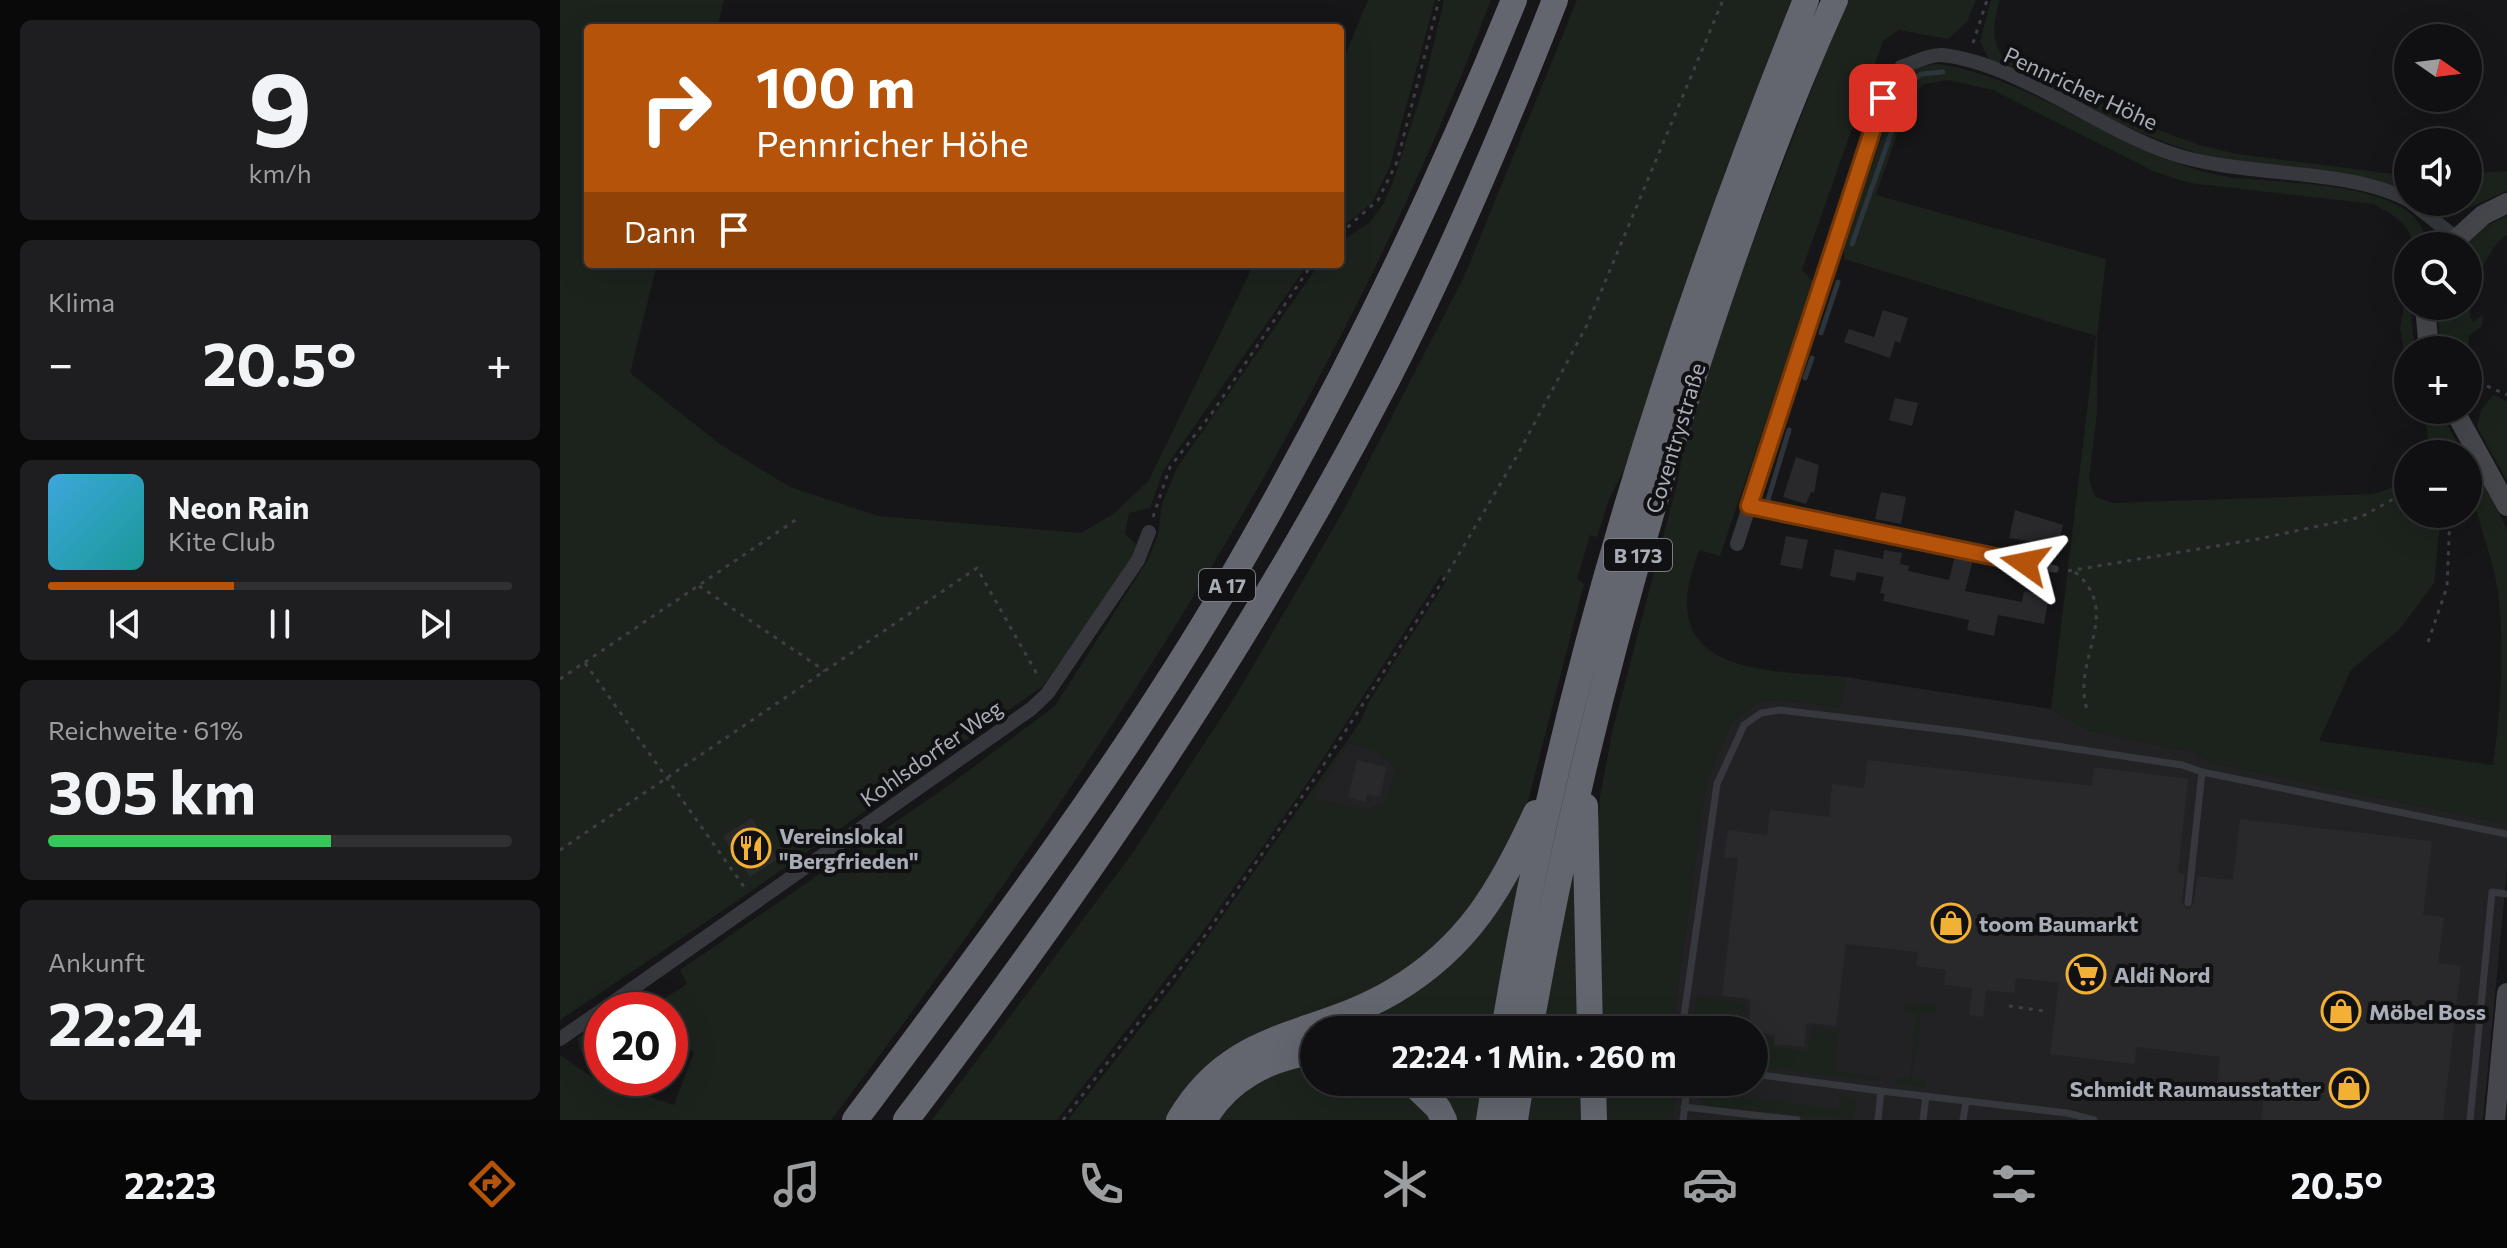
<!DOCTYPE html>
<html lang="de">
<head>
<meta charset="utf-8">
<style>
	body { margin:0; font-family:Commissioner,sans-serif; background:#1e1e20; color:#f1f3f6; height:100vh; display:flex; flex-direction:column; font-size:30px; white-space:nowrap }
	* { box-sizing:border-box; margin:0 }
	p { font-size:26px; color:#9c9d9f }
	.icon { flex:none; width:44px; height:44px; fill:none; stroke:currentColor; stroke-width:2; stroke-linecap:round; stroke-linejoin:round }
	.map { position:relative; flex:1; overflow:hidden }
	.drawer { display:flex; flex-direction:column; gap:20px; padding:20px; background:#09090a; width:560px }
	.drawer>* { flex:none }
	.hud { position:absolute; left:24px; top:24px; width:760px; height:244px; border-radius:8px; box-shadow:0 8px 32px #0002,0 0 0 2px #303032; background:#b45309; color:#fff; overflow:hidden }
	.needle { width:52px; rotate:104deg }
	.buttons { position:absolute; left:1834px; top:24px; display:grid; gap:16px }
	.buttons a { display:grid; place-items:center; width:88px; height:88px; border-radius:50%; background:#101012; box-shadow:0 8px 32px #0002,0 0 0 2px #303032; font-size:40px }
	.speed { position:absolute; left:24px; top:992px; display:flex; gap:16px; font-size:40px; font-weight:700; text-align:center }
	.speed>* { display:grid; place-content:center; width:104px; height:104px; border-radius:50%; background:#101012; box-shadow:0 8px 32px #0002,0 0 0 2px #303032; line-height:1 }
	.speed .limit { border:12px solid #d22; background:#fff; color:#111 }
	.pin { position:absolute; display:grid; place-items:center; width:68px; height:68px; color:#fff; margin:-34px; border-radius:16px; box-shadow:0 4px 12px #0006 }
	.me { position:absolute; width:88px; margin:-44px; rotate:282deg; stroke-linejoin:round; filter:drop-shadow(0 0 6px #0008) }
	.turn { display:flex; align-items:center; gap:28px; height:168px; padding:0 40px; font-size:36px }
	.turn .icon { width:104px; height:104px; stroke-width:2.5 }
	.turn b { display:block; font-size:56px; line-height:68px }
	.then { display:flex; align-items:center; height:76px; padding:0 40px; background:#0003; gap:16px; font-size:30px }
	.big { font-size:60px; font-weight:700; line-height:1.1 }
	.drawer .tile { flex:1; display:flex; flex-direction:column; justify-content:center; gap:12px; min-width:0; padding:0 28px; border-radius:12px; background:#1e1e20 }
	.drawer .dial { align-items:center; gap:0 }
	.dial b { font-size:104px; line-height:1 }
	.song { display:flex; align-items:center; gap:24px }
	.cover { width:96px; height:96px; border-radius:12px; background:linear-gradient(135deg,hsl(200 70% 55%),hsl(180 70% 35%)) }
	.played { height:8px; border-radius:4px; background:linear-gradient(90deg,#b45309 40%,#303032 40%) }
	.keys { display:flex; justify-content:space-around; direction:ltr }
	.heat { display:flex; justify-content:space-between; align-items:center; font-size:44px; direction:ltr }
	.charge { height:12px; border-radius:6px; background:linear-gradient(90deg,#34c759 61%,#303032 0) }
	.trip { position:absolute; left:740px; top:1016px; width:468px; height:80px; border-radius:40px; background:#101012; box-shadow:0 8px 32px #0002,0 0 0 2px #303032; font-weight:700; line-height:80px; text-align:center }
	.dock { display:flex; height:128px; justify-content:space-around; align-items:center; background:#060607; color:#9c9d9f }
	.dock .icon { width:56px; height:56px }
	.dock .current { color:#b45309 }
	.dock b { font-size:36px; color:#f1f3f6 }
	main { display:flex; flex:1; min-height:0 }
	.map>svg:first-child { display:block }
</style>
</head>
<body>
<main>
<section class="drawer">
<div class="tile dial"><b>9</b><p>km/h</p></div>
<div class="tile"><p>Klima</p>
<div class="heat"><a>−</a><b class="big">20.5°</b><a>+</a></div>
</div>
<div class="tile">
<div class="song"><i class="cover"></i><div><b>Neon Rain</b><p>Kite Club</p></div></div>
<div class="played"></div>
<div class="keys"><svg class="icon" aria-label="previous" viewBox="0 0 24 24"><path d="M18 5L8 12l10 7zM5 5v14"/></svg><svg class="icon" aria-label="pause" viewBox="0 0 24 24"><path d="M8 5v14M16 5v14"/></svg><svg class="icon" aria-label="next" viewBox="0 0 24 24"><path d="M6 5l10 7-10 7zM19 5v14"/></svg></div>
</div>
<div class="tile"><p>Reichweite · 61%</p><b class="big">305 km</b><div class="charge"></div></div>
<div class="tile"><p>Ankunft</p><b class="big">22:24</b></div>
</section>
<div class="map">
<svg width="1947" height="1120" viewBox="0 0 1947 1120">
	<rect width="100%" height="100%" fill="#161618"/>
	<!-- built -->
	<path fill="#222225" d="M1285,677L1491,709L1530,731L1633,752L1653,763L1947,824V870L1923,1120H1112L1117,1082H1194V1030H1112L1146,782L1171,723L1200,701L1221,700L1280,707Z
		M788,743L822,752L830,762L836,771L827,801L806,810L752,799Z"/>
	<!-- green -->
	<path fill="#1c231d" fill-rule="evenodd" d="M0,0H164L157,28H28V264H97L70,373L161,445L230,487L318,516L521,533L555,513L589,480L694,264H748L603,471L590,508L569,513L565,534L575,543L578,553L483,686L177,901L0,1020Z
		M808,0H875L830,166L812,203L780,229V56L786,53Z
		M884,0H931C776,409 534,773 271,1120H0V1055L32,1077L114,1105L134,1052L110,1043V1010H86L127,984L120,970L392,783L495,706L589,558L598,535L602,504L617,468L759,264H780V242L809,223L824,203L833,182L864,85Z
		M1017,0H1235L1147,227L1068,463L1050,497L1037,537L1030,535L1017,579L1024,584L960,832L921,905L830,985L683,1040L661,1053L645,1069L607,1120H508L611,989L801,721L808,703L887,580L881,575L746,785L643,931L497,1120H372L572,854L676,695L781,515L904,277ZM788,743C810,749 823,751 835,771L827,801L806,810L753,799Z
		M1286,0H1416L1407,22L1388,39L1339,30L1323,41L1242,270L1253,281L1160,556L1139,550C1134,568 1126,586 1127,605C1128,678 1233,671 1285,677L1280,707L1221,700L1200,701L1171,723L1146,783L1112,1030H1038L1034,878L1040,797L1052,733L1118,480L1126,432L1152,348Z
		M1431,0H1440C1434,21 1430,36 1442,56L1585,125L1639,145L1677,154L1848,176V192C1792,169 1733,176 1675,163C1588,144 1509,98 1429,59L1420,41Z
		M1378,64C1481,80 1565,159 1668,177C1712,184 1871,179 1865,246H1853C1851,223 1831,214 1813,204L1630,183L1595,172L1433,90L1388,80L1364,84L1350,96L1316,195L1546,259L1537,336V412L1529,479L1535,497L1553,503L1813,494L1840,485L1848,478V514H1881L1874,583L1840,629L1791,670L1759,741L1933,765C1941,711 1945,647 1938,592C1931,543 1908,508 1908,454H1866L1869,446L1864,410H1879L1897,442L1906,446L1947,529V824L1653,763L1633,752L1530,731L1491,709L1536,336L1284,259V246L1340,84C1351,68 1359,65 1378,64Z
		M1947,171V191C1915,203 1901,220 1866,202H1908V174Z
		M1947,216V235C1929,247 1928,264 1913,277L1910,317L1914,322L1923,314L1922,326L1909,336L1908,350H1880L1877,306H1908V246H1903L1924,227Z
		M1848,284L1855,350H1848V374L1840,329Z
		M1933,395L1947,401V481L1917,427L1921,410Z
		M1020,830L1024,1030H981Z
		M960,866L965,868L937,1030H765L831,1001Z
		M1137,996L1186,1003L1183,1030H1132Z
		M1344,1003L1376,1006L1375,1015L1361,1014L1352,1080L1367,1082L1365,1088L1335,1083V1078L1350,1079L1357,1013L1343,1011Z
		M42,1021V1066C28,1060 18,1054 18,1038Z
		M1252,1026L1279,1029L1274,1071L1319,1077V1081L1194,1066V1035L1213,1038L1214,1047L1248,1052Z
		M754,1062V1082H836L873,1120H654L705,1075Z
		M861,1082H928L921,1120H890Z
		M972,1082H1026L1028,1120H967Z
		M1041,1082H1117L1112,1120H1042Z
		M1143,1082H1160L1158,1094L1278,1109L1280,1096L1297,1098L1294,1120L1147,1106L1137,1096Z"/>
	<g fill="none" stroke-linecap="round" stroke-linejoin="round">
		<!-- stream -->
		<path stroke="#2c353c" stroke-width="5" d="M1292,244L1348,85L1361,74L1383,72
			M1261,333L1278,282
			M1245,378L1252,358
			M1207,503L1229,430"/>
	</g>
	<!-- building -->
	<path fill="#29292c" d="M1323,310L1348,318L1340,343L1335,341L1330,358L1284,342L1289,329L1314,337Z
		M1335,398L1358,403L1352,426L1329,420Z
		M1236,457L1259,465L1254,493L1251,492L1246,504L1223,497Z
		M1321,492L1346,497L1341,524L1315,519Z
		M1455,510L1503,525L1498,546L1449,538Z
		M1226,536L1248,540L1242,569L1220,565Z
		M1275,549L1323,559L1324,550L1342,553L1340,564L1349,566L1348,571L1389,580L1395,555L1413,559L1405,591L1462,602L1464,591L1489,596L1484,624L1438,615L1434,636L1407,630L1409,620L1323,601L1325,594L1320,593L1324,577L1297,572L1295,581L1270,576Z
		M797,760L827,767L820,797L807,794L806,802L788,797Z
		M1307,760L1532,786L1534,767L1628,779L1618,873L1625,874L1622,903L1627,909L1634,904L1637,876L1673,880L1680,819L1872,841L1863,915L1884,917L1878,963L1901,966L1883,1120H1701L1704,1095L1656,1089L1660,1057L1576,1047L1575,1064L1490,1054L1499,983L1456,978L1454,993L1426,990L1423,1017L1409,1015L1412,988L1384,985L1386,970L1356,966L1358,952L1286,944L1276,1026L1247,1023L1244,1047L1214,1044L1215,1035L1188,1030L1191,999L1162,996L1178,858L1164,857L1168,830L1207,835L1210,810L1269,817L1272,784L1304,788Z
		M192,818L218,859L190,877L163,836Z"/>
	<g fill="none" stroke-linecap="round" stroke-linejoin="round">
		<!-- path -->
		<path stroke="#3d3f44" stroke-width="3" stroke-dasharray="4 6" stroke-linecap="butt" d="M1413,43L1427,0
			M780,234L818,200L837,162L879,0
			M1927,386L1947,395
			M1884,454L1888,437
			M593,517L610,467L652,413L752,264
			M1508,571L1698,539L1801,517L1830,501L1848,484
			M1515,572C1564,613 1511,659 1527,709
			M139,586L265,671
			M1868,642L1887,587L1890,514
			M25,663L187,891
			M0,679L237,519
			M0,850L417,568L478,676
			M1449,1006L1485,1011
			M71,1081L72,1078
			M503,1120L634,951L755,778L889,571L958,454L1027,325L1163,0"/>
		<!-- lane -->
		<path stroke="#37383d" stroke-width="7" d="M1189,506L1495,569
			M1628,903L1642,772L1947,834
			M1122,1030L1157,784L1184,725L1201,713L1220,710L1403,732L1622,765L1642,772
			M1194,1074L1321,1091
			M1124,1107L1237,1120
			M1123,1120L1128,1082
			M1318,1120L1321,1091L1507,1113L1534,1120
			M1363,1120L1366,1096
			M1403,1120L1406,1101
			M1910,1120L1932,892L1947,894"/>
		<!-- street -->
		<path stroke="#37383d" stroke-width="14" d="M1851,202L1895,237
			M1177,544L1307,143L1323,98L1341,67C1353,63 1370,54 1382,55C1457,63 1537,128 1610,153C1682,178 1787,167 1848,200
			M42,1010L471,709L487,694L578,560L589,532
			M0,1039L42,1010"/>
		<!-- secondary -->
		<path stroke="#45474d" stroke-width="20" d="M1889,246L1923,215L1947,203
			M1865,306L1869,350
			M1894,410L1947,506
			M1935,1120L1947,993"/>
		<!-- highway -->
		<path stroke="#63666e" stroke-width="26" d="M1025,806L1030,1030
			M944,1030C1003,675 1112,332 1246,0
			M970,1030C1005,826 1055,628 1116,431C1162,286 1212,139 1275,0
			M851,1082L878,1108L884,1120
			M1033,1082L1034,1120
			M295,1120C427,944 561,767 672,577C780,391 873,199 954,0
			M346,1120C525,886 690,644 826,382C890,258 944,130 995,0
			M619,1120C674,1027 752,1040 834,991C908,947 941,889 976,813
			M644,1120C667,1080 709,1057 754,1052
			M929,1120L935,1082
			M955,1120L961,1082"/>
	</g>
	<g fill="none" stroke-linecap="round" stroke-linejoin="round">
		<defs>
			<path id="route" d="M1323,98L1189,506L1465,563"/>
		</defs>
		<!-- route casing -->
		<use href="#route" stroke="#753606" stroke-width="20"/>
		<!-- route -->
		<use href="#route" stroke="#b45309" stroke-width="14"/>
	</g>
	<!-- icons -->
	<defs>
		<symbol id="restaurant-ring" viewBox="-11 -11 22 22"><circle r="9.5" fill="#111113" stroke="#f2b134" stroke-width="1.5"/><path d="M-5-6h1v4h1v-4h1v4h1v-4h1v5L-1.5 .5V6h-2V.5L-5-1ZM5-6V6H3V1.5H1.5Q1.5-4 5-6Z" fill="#f2b134"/></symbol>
		<symbol id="shop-ring" viewBox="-11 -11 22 22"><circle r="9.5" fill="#111113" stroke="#f2b134" stroke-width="1.5"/><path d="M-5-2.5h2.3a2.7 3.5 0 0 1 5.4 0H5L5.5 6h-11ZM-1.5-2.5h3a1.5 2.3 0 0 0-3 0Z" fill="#f2b134"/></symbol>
		<symbol id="supermarket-ring" viewBox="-11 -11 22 22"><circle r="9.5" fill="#111113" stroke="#f2b134" stroke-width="1.5"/><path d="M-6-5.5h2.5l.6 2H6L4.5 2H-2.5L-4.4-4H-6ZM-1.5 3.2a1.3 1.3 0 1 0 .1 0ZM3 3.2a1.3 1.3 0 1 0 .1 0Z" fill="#f2b134"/></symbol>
	</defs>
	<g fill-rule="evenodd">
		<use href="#restaurant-ring" x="169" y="826" width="44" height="44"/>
		<use href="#shop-ring" x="1369" y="901" width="44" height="44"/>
		<use href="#supermarket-ring" x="1504" y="952" width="44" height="44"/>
		<use href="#shop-ring" x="1759" y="989" width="44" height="44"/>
		<use href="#shop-ring" x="1767" y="1066" width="44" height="44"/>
	</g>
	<g text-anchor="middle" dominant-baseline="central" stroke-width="8" stroke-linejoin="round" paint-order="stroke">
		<!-- shield labels -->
		<g fill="#111113" stroke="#7b7e86" stroke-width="2">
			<rect x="1044" y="539" width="68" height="32" rx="6"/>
			<rect x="639" y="569" width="56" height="32" rx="6"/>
		</g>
		<g font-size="20" font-weight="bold" fill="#a8adb8">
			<text x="1078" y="555">B 173</text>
			<text x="667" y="585">A 17</text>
		</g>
		<!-- street labels -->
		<g font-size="22" fill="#a8adb8" stroke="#111113">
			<text transform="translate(1521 88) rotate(25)">Pennricher Höhe</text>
			<text transform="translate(1115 438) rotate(-73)">Coventrystraße</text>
			<text transform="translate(371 753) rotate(-35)">Kohlsdorfer Weg</text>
		</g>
		<!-- poi labels -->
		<g font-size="22" font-weight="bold" fill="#a8adb8" stroke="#111113" text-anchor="start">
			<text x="219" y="835">Vereinslokal<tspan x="219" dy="25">"Bergfrieden"</tspan></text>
			<text x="1419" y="923">toom Baumarkt</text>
			<text x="1554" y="974">Aldi Nord</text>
			<text x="1809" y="1011">Möbel Boss</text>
			<text x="1761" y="1088" text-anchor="end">Schmidt Raumausstatter</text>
		</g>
	</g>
</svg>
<div class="buttons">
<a><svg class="needle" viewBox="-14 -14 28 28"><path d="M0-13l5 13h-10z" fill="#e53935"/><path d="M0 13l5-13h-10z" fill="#9c9d9f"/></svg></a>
<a><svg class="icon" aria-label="sound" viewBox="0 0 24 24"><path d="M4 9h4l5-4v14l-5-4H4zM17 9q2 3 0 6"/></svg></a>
<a><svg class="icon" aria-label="search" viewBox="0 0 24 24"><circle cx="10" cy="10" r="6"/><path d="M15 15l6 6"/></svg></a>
<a>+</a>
<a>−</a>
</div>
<div class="speed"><div class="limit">20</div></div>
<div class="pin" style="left:1323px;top:98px;background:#d93025"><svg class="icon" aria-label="arrive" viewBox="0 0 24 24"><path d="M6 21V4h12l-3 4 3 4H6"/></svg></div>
<svg class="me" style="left:1465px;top:563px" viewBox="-20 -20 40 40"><path d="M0-17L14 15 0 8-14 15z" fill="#b45309" stroke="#fff" stroke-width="4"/></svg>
<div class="trip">22:24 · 1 Min. · 260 m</div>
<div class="hud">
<div class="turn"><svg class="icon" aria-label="right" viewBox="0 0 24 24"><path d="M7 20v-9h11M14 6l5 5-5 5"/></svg><div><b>100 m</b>Pennricher Höhe</div></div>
<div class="then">Dann<svg class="icon" aria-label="arrive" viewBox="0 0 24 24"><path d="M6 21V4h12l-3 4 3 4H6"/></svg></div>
</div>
</div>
</main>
<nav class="dock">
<b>22:23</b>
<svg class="icon current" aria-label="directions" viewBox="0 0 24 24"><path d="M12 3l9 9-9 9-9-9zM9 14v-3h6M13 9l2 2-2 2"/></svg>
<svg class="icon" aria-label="music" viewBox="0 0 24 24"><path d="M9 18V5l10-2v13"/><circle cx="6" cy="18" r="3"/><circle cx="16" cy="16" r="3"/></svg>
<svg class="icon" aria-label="phone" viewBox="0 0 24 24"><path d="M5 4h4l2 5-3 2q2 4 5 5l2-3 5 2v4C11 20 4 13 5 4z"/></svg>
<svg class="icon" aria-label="climate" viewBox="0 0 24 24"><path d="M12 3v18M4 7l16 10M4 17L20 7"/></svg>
<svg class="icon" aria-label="car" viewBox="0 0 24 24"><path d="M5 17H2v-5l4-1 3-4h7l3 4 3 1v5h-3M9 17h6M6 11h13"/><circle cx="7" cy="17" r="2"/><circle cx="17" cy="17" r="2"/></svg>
<svg class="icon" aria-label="filters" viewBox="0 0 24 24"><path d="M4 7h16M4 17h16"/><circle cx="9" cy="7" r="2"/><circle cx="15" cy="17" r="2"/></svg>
<b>20.5°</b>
</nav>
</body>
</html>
